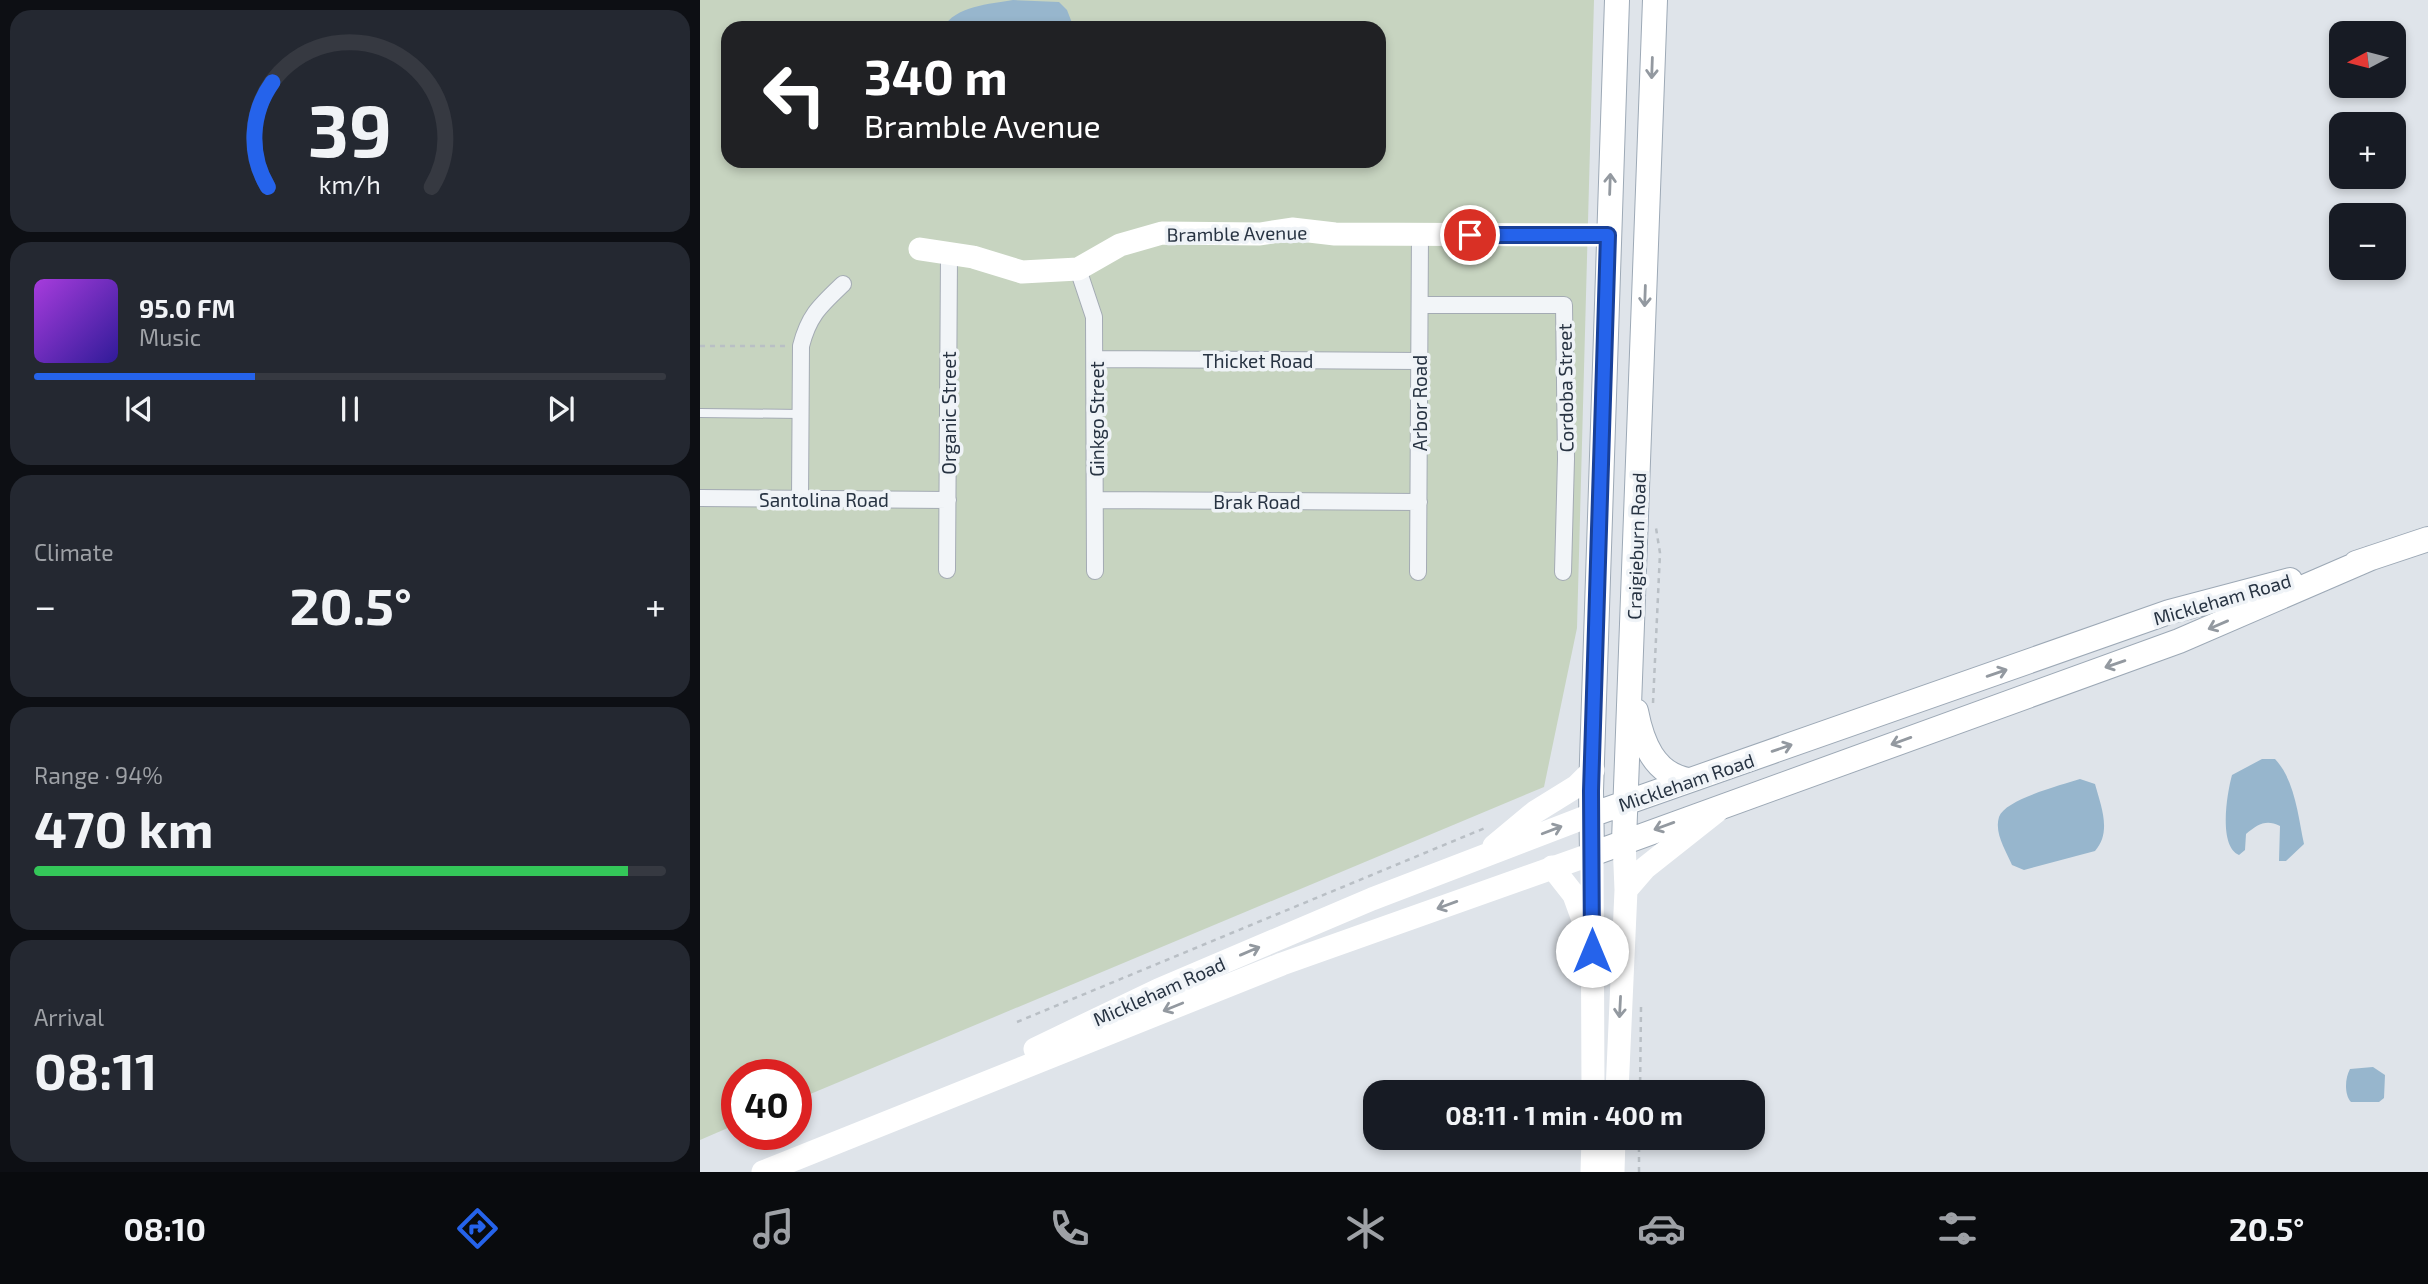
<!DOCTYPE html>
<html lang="en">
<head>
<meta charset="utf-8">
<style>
	body { margin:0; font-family:"Exo 2",sans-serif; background:#242831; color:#f1f3f6; height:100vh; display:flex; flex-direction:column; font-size:26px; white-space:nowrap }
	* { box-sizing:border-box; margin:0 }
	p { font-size:23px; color:#9ea1a6 }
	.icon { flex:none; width:38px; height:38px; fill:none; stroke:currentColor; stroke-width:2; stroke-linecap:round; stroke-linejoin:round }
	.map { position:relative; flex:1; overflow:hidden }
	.side { display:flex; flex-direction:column; gap:10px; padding:10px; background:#0d0f14; width:700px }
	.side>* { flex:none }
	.top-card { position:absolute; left:21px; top:21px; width:665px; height:147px; border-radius:21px; box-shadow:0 4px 10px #0003; background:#202124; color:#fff; overflow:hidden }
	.needle { width:46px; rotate:263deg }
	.buttons { position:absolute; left:1629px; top:21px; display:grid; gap:14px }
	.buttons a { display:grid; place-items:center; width:77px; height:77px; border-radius:14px; background:#171b24; box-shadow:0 4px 10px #0003; font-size:35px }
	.speed { position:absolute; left:21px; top:1059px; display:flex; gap:14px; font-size:35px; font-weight:700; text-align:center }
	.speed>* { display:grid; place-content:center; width:91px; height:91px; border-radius:50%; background:#171b24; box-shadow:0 4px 10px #0003; line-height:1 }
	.speed .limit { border:10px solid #d22; background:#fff; color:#111 }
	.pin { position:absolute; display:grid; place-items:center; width:60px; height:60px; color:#fff; margin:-30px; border:4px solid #fff; border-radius:50%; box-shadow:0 2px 7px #0007 }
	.me { position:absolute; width:77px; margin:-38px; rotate:0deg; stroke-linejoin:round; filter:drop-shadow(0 0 5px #0008) }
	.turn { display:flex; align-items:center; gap:24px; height:147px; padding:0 28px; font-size:32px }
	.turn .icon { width:91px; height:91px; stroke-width:2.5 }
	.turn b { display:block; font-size:49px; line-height:60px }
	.big { font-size:52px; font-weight:700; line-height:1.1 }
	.side .widget { flex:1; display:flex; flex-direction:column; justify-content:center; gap:10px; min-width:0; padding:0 24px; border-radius:21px; background:#242831 }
	.side .dial { align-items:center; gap:0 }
	.dial svg { height:182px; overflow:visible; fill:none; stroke:#363941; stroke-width:7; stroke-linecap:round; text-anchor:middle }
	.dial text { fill:#f1f3f6; stroke:none }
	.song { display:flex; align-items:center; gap:21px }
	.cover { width:84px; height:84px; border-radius:10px; background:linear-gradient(135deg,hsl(280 70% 55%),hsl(250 70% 35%)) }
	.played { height:7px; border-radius:4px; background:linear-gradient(90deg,#2563eb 35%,#363941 35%) }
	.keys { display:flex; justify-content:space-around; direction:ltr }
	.heat { display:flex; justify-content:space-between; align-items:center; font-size:38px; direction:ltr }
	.charge { height:10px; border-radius:5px; background:linear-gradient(90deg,#34c759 94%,#363941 0) }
	.trip { position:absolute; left:663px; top:1080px; width:402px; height:70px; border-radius:21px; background:#171b24; box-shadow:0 4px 10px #0003; font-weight:700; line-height:70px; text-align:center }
	.tabs { display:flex; height:112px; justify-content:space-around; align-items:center; background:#090b0e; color:#9ea1a6 }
	.tabs .icon { width:49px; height:49px }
	.tabs .active { color:#2563eb }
	.tabs b { font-size:32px; color:#f1f3f6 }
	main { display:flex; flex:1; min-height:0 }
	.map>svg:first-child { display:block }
</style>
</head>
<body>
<main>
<section class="side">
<div class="widget dial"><svg viewBox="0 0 100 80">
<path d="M14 69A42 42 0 1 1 86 69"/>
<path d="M14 69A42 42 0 0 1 16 23" stroke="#2563eb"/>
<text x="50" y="56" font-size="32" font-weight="700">39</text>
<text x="50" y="72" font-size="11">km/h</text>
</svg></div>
<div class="widget">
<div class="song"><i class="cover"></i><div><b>95.0 FM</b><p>Music</p></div></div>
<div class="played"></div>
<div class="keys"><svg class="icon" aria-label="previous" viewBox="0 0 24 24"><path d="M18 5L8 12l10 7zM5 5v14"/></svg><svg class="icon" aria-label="pause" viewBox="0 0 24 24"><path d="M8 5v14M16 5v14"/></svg><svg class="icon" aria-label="next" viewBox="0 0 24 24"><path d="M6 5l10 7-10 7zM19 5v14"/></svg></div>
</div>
<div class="widget"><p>Climate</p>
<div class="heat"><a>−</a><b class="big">20.5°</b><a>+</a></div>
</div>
<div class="widget"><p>Range · 94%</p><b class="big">470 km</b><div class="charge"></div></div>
<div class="widget"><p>Arrival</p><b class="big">08:11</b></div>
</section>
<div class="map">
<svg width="1728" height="1172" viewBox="0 0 1728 1172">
	<rect width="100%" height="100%" fill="#dfe4ea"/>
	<!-- green -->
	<path fill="#c7d4c0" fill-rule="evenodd" d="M0,0H894L877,628L844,787L96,1100V1074H37V1124L0,1140ZM28,28H679V161H28Z"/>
	<!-- water -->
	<path fill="#97b6cd" d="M313,0L359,2L367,10L374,28H243C255,6 290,4 313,0Z
		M1562,759H1575C1595,780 1598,816 1604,844L1586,861H1579L1580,826C1566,819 1558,824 1546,834L1545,850L1539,855C1518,846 1527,793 1532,775Z
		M1380,779L1395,784C1401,806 1412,832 1395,851L1324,870L1312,865C1306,851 1294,833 1299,817C1305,799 1362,785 1380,779Z
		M1673,1067L1685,1075L1684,1098L1679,1102H1651C1644,1094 1645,1078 1650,1069Z"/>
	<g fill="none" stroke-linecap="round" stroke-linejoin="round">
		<defs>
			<path id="lane" d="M0,413L101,414"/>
			<path id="street" d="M378,269L394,317L395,571
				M720,305H864L866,459L863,572
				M396,359L719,361
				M0,498L248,500
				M100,499L101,346C109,315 120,306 143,284
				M395,500L719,502
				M247,570L249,255
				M718,572L720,234"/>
			<path id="primary" d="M917,0L891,791L892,854L1479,641L1671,558
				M1656,563L1728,539
				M936,711C942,742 954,774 988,780
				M891,815L1469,612L1590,580
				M924,841L955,0"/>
		</defs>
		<!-- lane casing -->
		<use href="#lane" stroke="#a4abb4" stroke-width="10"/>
		<!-- street casing -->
		<use href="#street" stroke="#a4abb4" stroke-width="18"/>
		<!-- primary casing -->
		<use href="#primary" stroke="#9da9b6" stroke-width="26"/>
		<!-- path -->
		<path stroke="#b9bfc5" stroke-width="2.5" stroke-dasharray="5 5" stroke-linecap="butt" d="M0,346H88
			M953,703L960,553L956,528
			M317,1022L785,828
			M940,1092L941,1007
			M939,1172V1138"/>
		<!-- lane -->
		<use href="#lane" stroke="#f2f5f8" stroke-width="8"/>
		<!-- street -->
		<use href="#street" stroke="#f2f5f8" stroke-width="16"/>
		<!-- secondary -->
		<path stroke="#fff" stroke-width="23" d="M220,249L273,257L322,272L378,269L420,245L462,233L560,234L592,229L635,234L908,235
			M794,846L835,812L877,786L893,770
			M852,867L874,895L886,928
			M926,890L945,868L1017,811
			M335,1049L458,990L672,899L891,815
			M917,1092L926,890L924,841
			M63,1172L582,964L892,854L893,1092
			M892,1172L893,1138
			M913,1172L914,1138"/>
		<!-- primary -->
		<use href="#primary" stroke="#fff" stroke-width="24"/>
	</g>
	<!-- one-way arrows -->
	<defs><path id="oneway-shaft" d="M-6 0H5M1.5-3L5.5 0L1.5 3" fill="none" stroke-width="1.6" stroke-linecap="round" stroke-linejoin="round" transform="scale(1.75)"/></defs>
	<g stroke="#9399a0">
		<use href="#oneway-shaft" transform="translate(952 68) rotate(92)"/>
		<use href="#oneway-shaft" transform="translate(910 184) rotate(-88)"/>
		<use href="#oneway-shaft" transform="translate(945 296) rotate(92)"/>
		<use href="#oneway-shaft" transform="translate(1518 625) rotate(157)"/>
		<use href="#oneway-shaft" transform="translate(1415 664) rotate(161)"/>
		<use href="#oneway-shaft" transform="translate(1297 673) rotate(-19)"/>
		<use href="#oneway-shaft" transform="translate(1201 741) rotate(160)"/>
		<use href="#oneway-shaft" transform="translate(1082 748) rotate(-19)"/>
		<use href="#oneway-shaft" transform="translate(964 826) rotate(160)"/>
		<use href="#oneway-shaft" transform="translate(852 830) rotate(-21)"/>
		<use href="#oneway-shaft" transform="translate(747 905) rotate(160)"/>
		<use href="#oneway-shaft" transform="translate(550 951) rotate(-23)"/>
		<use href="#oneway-shaft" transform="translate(473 1007) rotate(158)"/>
		<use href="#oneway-shaft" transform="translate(920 1007) rotate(93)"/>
	</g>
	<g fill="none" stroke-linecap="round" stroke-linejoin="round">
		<defs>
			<path id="route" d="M770,235H908L891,791L892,951"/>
		</defs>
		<!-- route casing -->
		<use href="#route" stroke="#184099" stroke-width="18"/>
		<!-- route -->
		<use href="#route" stroke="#2563eb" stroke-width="12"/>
	</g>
	<g text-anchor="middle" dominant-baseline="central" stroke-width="7" stroke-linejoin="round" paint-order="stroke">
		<!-- street labels -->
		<g font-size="19" fill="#273342" stroke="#eff3f7">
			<text transform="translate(537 233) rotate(-1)">Bramble Avenue</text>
			<text x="558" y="360">Thicket Road</text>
			<text transform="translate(865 388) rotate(-91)">Cordoba Street</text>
			<text transform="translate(719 403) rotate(-90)">Arbor Road</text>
			<text transform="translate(248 413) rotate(-90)">Organic Street</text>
			<text transform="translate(396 419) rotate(-90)">Ginkgo Street</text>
			<text x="124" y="499">Santolina Road</text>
			<text x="557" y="501">Brak Road</text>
			<text transform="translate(936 546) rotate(-88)">Craigieburn Road</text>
			<text transform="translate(1522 599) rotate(-16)">Mickleham Road</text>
			<text transform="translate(986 782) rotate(-19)">Mickleham Road</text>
			<text transform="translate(459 991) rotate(-24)">Mickleham Road</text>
		</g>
	</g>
</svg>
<div class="buttons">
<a><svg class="needle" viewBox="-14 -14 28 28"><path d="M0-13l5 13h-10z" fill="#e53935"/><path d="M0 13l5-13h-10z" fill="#9ea1a6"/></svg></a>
<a>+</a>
<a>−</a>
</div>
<div class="speed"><div class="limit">40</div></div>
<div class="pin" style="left:770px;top:235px;background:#d93025"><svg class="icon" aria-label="arrive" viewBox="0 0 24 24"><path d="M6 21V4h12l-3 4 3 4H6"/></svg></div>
<svg class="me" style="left:892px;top:951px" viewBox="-20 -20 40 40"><circle r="19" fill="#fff"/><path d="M0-13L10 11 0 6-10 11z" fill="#2563eb"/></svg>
<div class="trip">08:11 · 1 min · 400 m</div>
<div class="top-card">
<div class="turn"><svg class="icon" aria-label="left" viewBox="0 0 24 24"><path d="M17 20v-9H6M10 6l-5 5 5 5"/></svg><div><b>340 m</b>Bramble Avenue</div></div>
</div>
</div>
</main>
<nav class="tabs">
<b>08:10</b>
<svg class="icon active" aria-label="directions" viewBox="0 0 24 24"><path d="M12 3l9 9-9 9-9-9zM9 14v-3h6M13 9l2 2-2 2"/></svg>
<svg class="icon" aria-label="music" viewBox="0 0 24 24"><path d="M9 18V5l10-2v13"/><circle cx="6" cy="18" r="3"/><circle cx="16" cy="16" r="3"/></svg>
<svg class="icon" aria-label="phone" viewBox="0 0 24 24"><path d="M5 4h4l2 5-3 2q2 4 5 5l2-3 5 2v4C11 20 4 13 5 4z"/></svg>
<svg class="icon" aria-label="climate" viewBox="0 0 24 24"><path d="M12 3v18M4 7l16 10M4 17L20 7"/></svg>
<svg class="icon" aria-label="car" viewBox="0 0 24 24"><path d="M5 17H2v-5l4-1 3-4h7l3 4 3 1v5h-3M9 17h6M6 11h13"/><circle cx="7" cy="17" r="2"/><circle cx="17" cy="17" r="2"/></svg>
<svg class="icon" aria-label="filters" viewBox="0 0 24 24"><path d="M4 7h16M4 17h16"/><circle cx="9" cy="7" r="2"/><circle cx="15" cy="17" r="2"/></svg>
<b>20.5°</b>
</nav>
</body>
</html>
